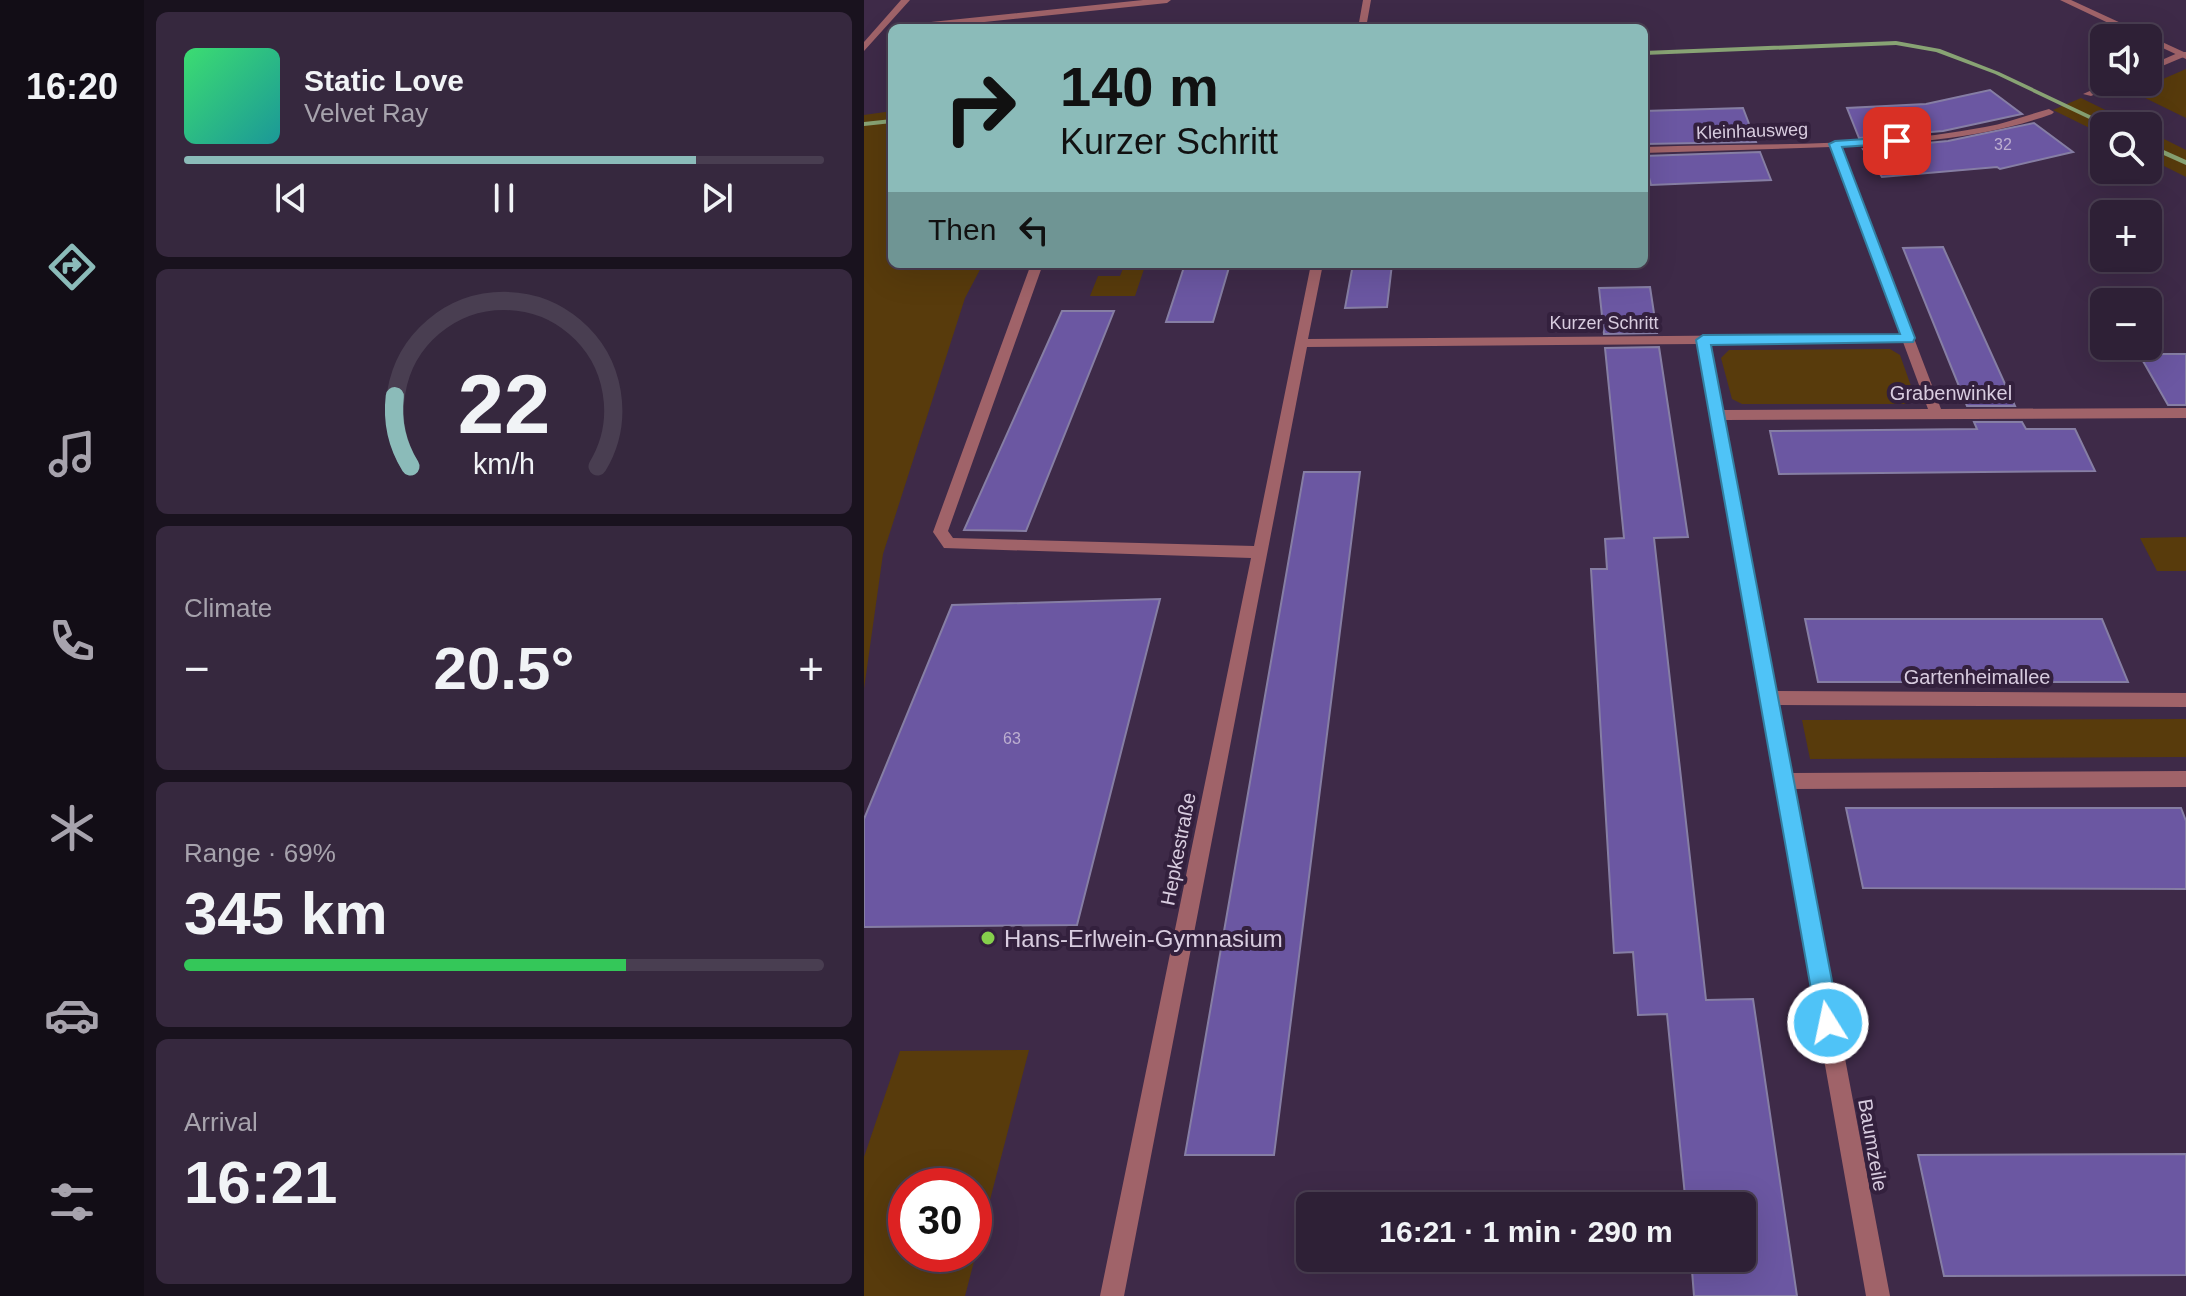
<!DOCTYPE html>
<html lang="en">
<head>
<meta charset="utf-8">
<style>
	body { margin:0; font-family:Arial,sans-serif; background:#36283e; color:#f1f3f6; height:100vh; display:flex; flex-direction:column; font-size:30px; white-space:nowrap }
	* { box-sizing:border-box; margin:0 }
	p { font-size:26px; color:#a7a3ad }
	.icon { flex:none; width:44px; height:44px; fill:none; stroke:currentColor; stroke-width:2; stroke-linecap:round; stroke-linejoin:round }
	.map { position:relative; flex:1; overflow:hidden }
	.side { display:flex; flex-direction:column; gap:12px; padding:12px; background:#19121e; width:720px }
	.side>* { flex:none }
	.top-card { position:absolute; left:24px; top:24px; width:760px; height:244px; border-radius:12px; box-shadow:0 8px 32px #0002,0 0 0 2px #493e51; background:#8bbbb9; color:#111; overflow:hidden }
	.controls { position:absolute; left:1226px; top:24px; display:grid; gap:16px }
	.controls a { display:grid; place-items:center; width:72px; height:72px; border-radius:12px; background:#2e2036; box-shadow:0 8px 32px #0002,0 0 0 2px #493e51; font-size:40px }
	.speed { position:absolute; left:24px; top:1168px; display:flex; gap:16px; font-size:40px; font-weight:700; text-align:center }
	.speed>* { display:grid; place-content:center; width:104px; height:104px; border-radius:50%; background:#2e2036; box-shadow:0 8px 32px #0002,0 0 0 2px #493e51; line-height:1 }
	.speed .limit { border:12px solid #d22; background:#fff; color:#111 }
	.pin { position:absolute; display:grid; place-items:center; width:68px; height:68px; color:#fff; margin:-34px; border-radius:16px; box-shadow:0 4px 12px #0006 }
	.me { position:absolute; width:88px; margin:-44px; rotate:350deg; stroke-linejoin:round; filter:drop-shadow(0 0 6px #0008) }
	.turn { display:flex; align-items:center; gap:28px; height:168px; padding:0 40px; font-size:36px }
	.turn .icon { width:104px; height:104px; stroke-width:2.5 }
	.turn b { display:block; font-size:56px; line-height:68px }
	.then { display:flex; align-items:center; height:76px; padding:0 40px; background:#0003; gap:16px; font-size:30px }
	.big { font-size:60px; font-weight:600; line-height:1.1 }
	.side .card { flex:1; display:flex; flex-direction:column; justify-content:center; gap:12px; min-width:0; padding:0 28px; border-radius:12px; background:#36283e }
	.side .dial { align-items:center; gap:0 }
	.dial svg { height:208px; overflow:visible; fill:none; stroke:#493e51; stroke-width:7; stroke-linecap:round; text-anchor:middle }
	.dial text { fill:#f1f3f6; stroke:none }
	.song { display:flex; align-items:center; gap:24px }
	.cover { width:96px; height:96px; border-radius:12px; background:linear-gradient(135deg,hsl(140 70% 55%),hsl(180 70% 35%)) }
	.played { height:8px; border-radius:4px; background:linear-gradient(90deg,#8bbbb9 80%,#493e51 80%) }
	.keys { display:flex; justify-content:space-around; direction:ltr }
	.heat { display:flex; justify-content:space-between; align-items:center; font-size:44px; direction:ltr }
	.charge { height:12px; border-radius:6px; background:linear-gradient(90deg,#34c759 69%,#493e51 0) }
	.trip { position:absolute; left:432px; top:1192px; width:460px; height:80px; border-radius:12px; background:#2e2036; box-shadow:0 8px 32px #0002,0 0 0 2px #493e51; font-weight:600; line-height:80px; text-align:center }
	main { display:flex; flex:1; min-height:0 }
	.menu { display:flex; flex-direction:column; width:144px; justify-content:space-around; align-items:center; background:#120d16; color:#a7a3ad }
	.menu .icon { width:56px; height:56px }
	.menu .active { color:#8bbbb9 }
	.menu b { font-size:36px; color:#f1f3f6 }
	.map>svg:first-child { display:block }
</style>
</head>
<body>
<main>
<nav class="menu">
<b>16:20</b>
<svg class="icon active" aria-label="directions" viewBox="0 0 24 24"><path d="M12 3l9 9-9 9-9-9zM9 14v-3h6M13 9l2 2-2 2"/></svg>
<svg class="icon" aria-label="music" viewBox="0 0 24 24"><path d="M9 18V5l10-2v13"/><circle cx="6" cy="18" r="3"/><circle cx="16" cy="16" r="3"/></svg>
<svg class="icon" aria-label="phone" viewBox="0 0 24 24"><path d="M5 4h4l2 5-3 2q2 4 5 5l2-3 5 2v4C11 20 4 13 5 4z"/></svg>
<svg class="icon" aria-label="climate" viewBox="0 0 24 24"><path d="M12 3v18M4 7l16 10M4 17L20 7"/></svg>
<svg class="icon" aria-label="car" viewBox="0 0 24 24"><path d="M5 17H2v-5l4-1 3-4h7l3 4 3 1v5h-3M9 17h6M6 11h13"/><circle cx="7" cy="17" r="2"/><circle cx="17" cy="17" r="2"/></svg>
<svg class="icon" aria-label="filters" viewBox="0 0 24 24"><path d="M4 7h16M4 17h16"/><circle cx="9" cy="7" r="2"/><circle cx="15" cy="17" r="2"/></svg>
</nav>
<section class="side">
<div class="card">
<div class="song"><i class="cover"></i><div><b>Static Love</b><p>Velvet Ray</p></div></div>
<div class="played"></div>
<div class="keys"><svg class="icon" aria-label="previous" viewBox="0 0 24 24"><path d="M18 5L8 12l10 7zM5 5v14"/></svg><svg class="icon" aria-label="pause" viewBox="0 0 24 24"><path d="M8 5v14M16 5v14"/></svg><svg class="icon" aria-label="next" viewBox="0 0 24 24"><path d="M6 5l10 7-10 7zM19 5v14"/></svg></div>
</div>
<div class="card dial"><svg viewBox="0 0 100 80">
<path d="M14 69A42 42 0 1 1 86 69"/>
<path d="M14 69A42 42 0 0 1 8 42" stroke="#8bbbb9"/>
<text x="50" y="56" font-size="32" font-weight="700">22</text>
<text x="50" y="72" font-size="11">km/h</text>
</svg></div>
<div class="card"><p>Climate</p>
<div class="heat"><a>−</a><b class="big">20.5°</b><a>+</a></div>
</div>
<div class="card"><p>Range · 69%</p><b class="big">345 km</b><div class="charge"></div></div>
<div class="card"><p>Arrival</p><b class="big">16:21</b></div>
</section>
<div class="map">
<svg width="1322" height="1296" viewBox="0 0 1322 1296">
	<rect width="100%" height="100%" fill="#3e2a48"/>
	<!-- green -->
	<path fill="#583b0c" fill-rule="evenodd" d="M1322,69V118L1269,92Z
		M1217,98L1274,126H1240V135L1189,110Z
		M28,111V264H119L101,298L19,554L0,689V115Z
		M1284,131L1322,150V177L1284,158Z
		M260,266H281L271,296H226L234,276H256Z
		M1026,349L1036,355L1052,400L1043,404H878L868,399L857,358L865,350Z
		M1322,537V571H1293L1276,538Z
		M1322,719V757L946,759L938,720Z
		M165,1050L101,1296H0V1157L36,1051ZM42,1186H110V1254H42Z"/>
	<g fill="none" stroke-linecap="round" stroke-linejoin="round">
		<!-- stream -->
		<path fill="#88a374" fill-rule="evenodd" d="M1032,41L1076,49L1135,72L1249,126H1240L1131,74L1072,52L1032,45L780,55V51Z
			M28,119V123L0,126V122Z
			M1284,143L1322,160V165L1284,148Z"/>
	</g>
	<!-- building -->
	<path fill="#6b57a2" stroke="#867ea4" stroke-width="2" d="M1126,90L1158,114L1079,131L995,138L983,108L1062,104Z
		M879,108L892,142L780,144V111Z
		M1170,123L1209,152L1136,169L1133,167L1018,177L999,149L1084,141Z
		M896,152L907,180L787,185L780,159V156Z
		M1079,247L1151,406H1103L1039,248Z
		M321,264H366L349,322H302Z
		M489,264H528L523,307L481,308Z
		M786,287L793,333L740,334L735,288Z
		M198,311H250L162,531L100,530Z
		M795,347L824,537L790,538L842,1000L889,999L933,1296H830L827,1258H878V1206H822L803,1014L774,1015L769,952L750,953L727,569H743L741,539L760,538L741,348Z
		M1275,354H1322V405H1304Z
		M1110,422H1158L1162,429H1211L1231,471L915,474L906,431L1113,429Z
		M440,472H496L410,1155H321Z
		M296,599L213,925L0,927V819L88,605Z
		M941,619H1238L1264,682H954Z
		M982,808H1317L1322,821V889L999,888Z
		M1322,1154V1275L1080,1276L1054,1155Z"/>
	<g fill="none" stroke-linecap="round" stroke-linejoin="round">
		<!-- lane -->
		<path fill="#a06369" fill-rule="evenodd" d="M1316,52H1322V56L1284,72V66Z
			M1246,82H1259L1227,96L1219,94Z"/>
		<!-- street -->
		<path fill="#a06369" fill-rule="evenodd" d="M37,0H46L0,51V42Z
			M279,0H307L303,3L63,28H34L38,25Z
			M499,0H507L502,28H494Z
			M1196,0H1207L1322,53V59L1284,41V38H1276Z
			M1185,109L1190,112L1188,114C1120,138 1049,143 977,147L1077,409L1322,408V418L860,420L911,691L1322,693V707L914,705L927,773L1322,771V787L930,789L1026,1296H1002L833,344L443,347L260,1296H236L387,558L80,548L69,532L167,264H179L84,531L89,538L390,546L447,264H459L444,339L1036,334L967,147L780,153V147C890,143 1013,148 1121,127C1143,123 1163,115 1185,109ZM1039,342L1064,409L858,410L846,344Z"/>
	</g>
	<!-- route -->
	<path fill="#4fc3f7" stroke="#337fa1" stroke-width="2" d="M1033,137L1037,138V143L978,147L1051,338L1049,342L847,345L976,1023L972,1031L964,1035L956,1031L953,1023L832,340L839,335L1036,334L965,144L971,141Z"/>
	<!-- markers -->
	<circle fill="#85cf4c" stroke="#33203d" stroke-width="3" cx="124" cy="938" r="8"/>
	<g text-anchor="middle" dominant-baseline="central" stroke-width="8" stroke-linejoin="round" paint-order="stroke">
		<!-- number labels -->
		<g font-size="16" fill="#bdafd0">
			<text x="1139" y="144">32</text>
			<text x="148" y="738">63</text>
		</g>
		<!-- far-street labels -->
		<g font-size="18" fill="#d8ccdf" stroke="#33203d">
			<text transform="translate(888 131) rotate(-2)">Kleinhausweg</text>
			<text x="740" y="323">Kurzer Schritt</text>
		</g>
		<!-- street labels -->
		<g font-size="20" fill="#d8ccdf" stroke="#33203d">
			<text x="1087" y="393">Grabenwinkel</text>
			<text x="1113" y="677">Gartenheimallee</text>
			<text transform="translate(314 849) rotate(-79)">Hepkestraße</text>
			<text transform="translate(1009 1145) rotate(80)">Baumzeile</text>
		</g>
		<!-- near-poi labels -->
		<g font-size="24" fill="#d8ccdf" stroke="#33203d" text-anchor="start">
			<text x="140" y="938">Hans-Erlwein-Gymnasium</text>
		</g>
	</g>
</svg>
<div class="controls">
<a><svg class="icon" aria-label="sound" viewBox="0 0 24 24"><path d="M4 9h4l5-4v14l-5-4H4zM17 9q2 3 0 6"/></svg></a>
<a><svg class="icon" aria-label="search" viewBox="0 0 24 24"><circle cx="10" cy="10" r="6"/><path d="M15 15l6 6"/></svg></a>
<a>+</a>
<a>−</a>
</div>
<div class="speed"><div class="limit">30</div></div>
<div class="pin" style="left:1033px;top:141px;background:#d93025"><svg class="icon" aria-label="arrive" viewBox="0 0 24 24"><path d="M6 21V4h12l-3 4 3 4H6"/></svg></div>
<svg class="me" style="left:964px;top:1023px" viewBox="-20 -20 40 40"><circle r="17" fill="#4fc3f7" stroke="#fff" stroke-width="3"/><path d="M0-11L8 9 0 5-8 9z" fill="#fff"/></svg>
<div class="trip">16:21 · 1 min · 290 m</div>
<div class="top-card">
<div class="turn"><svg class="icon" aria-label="right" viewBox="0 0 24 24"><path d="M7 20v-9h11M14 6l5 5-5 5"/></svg><div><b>140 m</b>Kurzer Schritt</div></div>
<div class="then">Then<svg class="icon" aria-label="left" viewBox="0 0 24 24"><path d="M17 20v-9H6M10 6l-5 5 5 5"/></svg></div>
</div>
</div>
</main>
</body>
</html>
